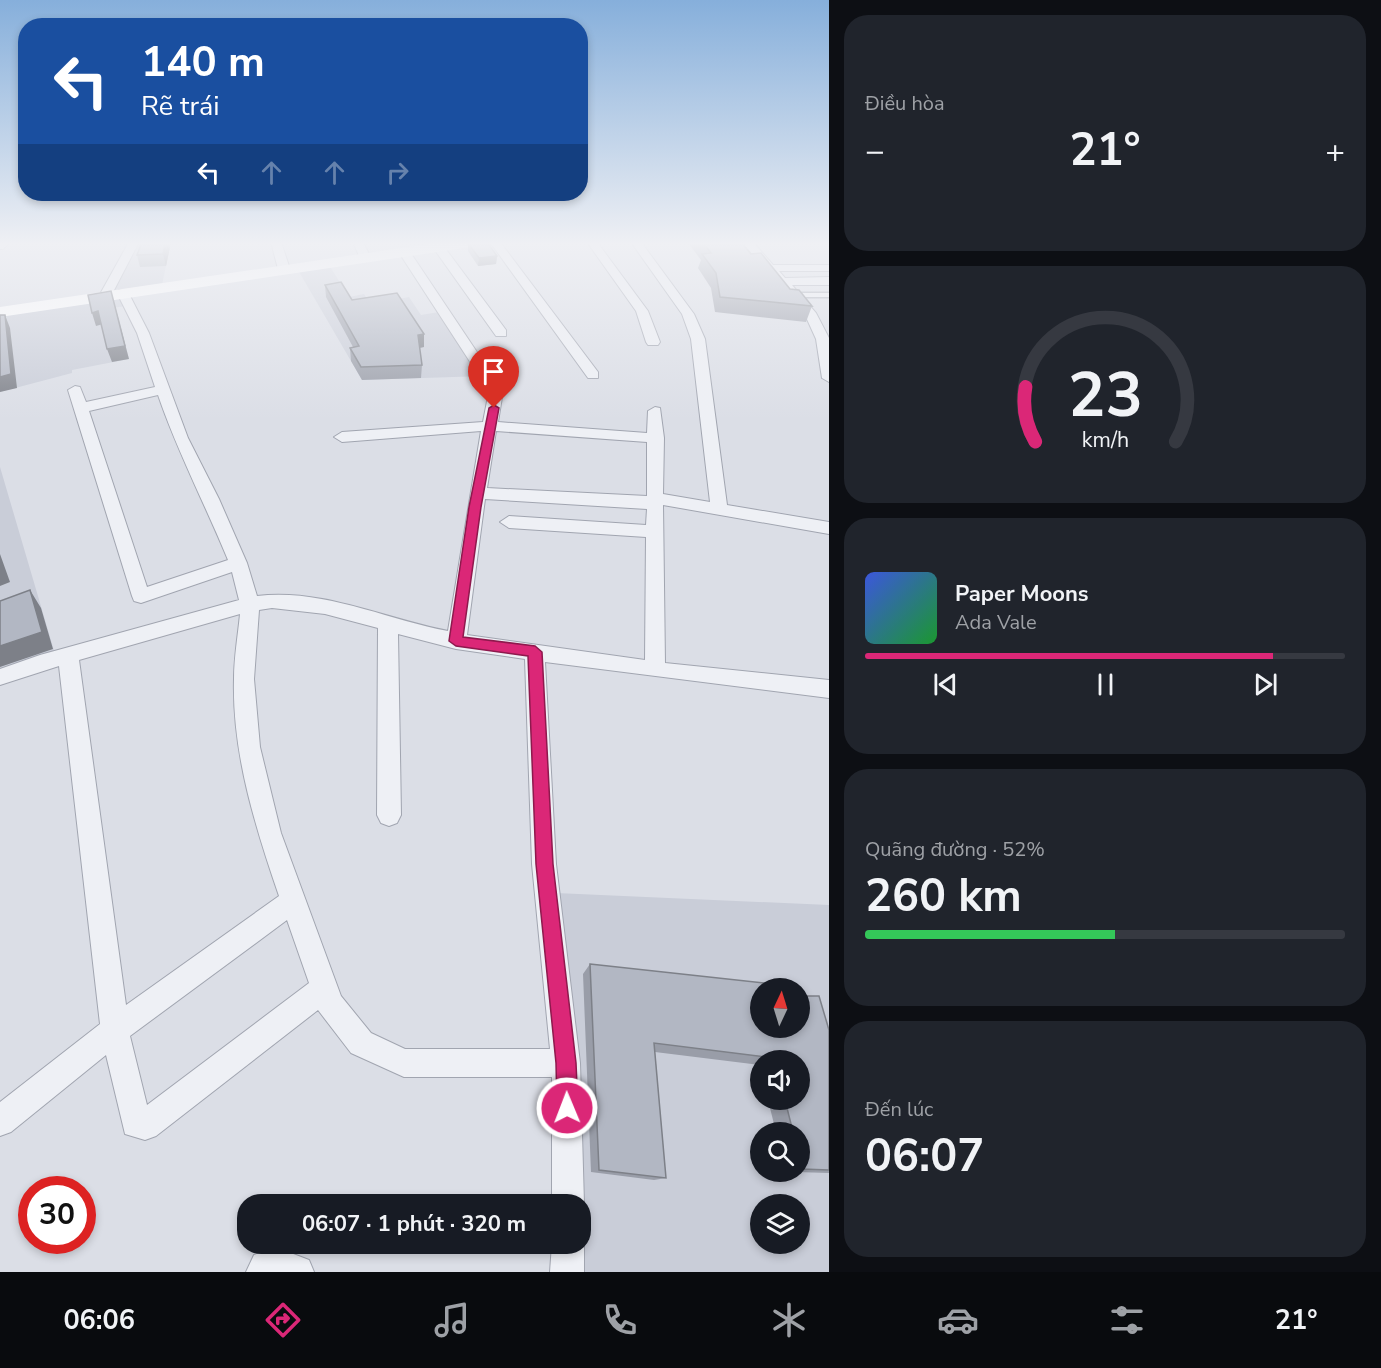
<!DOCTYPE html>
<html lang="vi">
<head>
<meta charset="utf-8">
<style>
	body { margin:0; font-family:"Nunito Sans",sans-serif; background:#20242c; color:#f1f3f6; height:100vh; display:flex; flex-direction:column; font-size:22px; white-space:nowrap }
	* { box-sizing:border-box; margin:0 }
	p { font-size:20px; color:#9ea1a6 }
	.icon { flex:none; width:33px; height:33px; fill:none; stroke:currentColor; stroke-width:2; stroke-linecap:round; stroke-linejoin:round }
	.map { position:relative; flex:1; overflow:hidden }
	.panel { display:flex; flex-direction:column; gap:15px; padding:15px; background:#0d0f14; width:552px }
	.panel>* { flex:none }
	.guide { position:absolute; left:18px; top:18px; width:570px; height:183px; border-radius:24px; box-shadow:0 3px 9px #0003; background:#1a4fa0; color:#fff; overflow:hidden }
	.needle { width:39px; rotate:4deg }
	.fabs { position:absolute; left:750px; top:978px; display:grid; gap:12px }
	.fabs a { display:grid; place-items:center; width:60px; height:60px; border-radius:50%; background:#171b24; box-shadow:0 3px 9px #0003; font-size:30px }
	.speed { position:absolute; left:18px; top:1176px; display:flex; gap:12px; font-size:30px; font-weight:700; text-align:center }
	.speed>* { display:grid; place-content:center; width:78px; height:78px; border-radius:50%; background:#171b24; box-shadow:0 3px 9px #0003; line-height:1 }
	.speed .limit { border:9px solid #d22; background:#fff; color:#111 }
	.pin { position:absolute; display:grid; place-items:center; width:51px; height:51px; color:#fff; margin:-62px -26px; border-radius:50% 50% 50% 0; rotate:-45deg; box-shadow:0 0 6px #0007 }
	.pin .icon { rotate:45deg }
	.me { position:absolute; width:66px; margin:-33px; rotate:359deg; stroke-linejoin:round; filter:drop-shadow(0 0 4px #0008) }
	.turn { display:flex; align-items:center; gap:21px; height:126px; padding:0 24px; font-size:27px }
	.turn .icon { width:78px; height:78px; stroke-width:2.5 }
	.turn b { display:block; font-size:42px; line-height:51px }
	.lanes { display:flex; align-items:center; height:57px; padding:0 24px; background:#0003; justify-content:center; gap:30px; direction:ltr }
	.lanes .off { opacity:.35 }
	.big { font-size:45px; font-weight:700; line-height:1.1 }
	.panel .widget { flex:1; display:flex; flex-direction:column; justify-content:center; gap:9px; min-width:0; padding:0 21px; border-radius:24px; background:#20242c }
	.panel .dial { align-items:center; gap:0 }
	.dial svg { height:156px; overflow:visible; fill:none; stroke:#363941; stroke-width:7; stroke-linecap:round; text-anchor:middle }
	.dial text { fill:#f1f3f6; stroke:none }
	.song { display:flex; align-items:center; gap:18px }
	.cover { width:72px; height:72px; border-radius:9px; background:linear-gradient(135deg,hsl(230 70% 55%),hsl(130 70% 35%)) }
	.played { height:6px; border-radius:3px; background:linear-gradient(90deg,#db2777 85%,#363941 85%) }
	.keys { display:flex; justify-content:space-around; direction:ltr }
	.heat { display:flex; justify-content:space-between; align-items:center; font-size:33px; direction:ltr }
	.charge { height:9px; border-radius:4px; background:linear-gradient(90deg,#34c759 52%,#363941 0) }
	.trip { position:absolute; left:237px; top:1194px; width:354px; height:60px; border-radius:24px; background:#171b24; box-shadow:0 3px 9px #0003; font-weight:700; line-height:60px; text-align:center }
	.tab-bar { display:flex; height:96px; justify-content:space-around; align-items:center; background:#090b0e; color:#9ea1a6 }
	.tab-bar .icon { width:42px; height:42px }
	.tab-bar .active { color:#db2777 }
	.tab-bar b { font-size:27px; color:#f1f3f6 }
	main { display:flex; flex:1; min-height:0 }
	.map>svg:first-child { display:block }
</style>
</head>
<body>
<main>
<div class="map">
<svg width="829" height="1272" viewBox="0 0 829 1272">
	<rect width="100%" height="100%" fill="#dbdee6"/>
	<!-- built -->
	<path fill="#c9cdd8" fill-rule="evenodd" d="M137,242H171L162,285L111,292Z
		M329,265L349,297L364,294L371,305L409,297L421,315L439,312L484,376L362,380L298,270Z
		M120,297L125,306L113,308L119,319L129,359L72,370V373L0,392V315Z
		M0,467L55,654L0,672Z
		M556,893L829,905V1272H577L578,1244H580V1187ZM760,988H800V1028H760ZM760,1060H800V1100H760ZM760,1132H800V1172H760ZM760,1204H800V1244H760Z"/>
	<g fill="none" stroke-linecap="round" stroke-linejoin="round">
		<defs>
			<path id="lane" d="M829,293V297H796L793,295L796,293Z"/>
			<path id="street" d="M0,242H10L3,249H0Z
				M129,242H139L111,296L101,299L99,296Z
				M271,242H281L290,269L288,271L278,269Z
				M353,242H363L370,256L368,258H360Z
				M490,242H500L598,372V378H588Z
				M587,242H597L648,311L660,342L658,345H648L646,342L636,311Z
				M631,242H641L694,314L705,339L727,505L829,522V534L663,505L665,663L829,680V698L545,662L556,864L580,1063L584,1204L580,1212V1204H552V1077H404L351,1053L318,1010L156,1136L145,1140L125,1134L106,1055L11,1132L0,1136V1102L100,1024L59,666L0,685V669L40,655L239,600L232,572L141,603L134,601L132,596L68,390L75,386L80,387L86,402L155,387L137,333L117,293L119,290H127L149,333L188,438L219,499L247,563L257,596C322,588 385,619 448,631L481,431L342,442L334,437L342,432L483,422L489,391L398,251L408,249L503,391L498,422L647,433L648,411L655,407L660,408L664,438L663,494L710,502L691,339L682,314ZM158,395C177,451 205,504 228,560L147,587L89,411ZM496,431L647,442V496L487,488ZM485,499L647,509L646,525L509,516L500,522L509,528L646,537L645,660L467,635ZM272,608L325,614L378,628L377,815L381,823L389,826L397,823L401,815L398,634L456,649L525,659L532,864L550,1049H405L371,1033L341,996L281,833L260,747L254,679L259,610ZM240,614C238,635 234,657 234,679C232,753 255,826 279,896L126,1005L79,660ZM287,920L309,983L147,1105L130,1036Z
				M742,242H753L773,265H829V271H779L785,278L829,277V285H792L816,313L829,338V382L822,378L816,339L806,317Z
				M434,244H442L506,330V336H496L432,246Z
				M580,1235L584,1244V1272H550L552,1244H580Z
				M275,1247L309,1260L314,1272H246L254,1255Z"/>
		</defs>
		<!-- lane casing -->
		<use href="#lane" stroke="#a1a5b0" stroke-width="3"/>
		<!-- street casing -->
		<use href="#street" stroke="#a1a5b0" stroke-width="2"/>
		<!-- lane -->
		<use href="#lane" fill="#eef0f5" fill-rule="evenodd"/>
		<!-- street -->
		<use href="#street" fill="#eef0f5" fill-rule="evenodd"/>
		<!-- secondary -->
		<path fill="#fff" fill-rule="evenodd" d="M442,242H479L471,247L0,317V307Z"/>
	</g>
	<!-- wall -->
	<path fill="#999da8" d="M139,242H171L166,266L140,267L137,255L140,245Z
		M690,242H741L751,254L790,289L812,306L806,322L715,312L711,288L698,268L701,260L689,244Z
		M468,243L497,256L496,264L478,266L468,251Z
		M325,285L352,300L424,334V347L419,348L422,365L421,378L362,380L351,361L350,348L353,347L326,297Z
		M590,964L760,1028L829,1030V1173L796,1172H800V1132H776L768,1100H800V1060H760V1068V1065L655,1052L666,1178L654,1180L591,1172L583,974Z"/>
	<!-- shaded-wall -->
	<path fill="#7d8088" d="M165,242H171L166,266L163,254Z
		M497,256L496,264L478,266L479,258Z
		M111,291L129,359L112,362L107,349Z
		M98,311L103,324L96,326L92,313Z
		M5,315L10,328L17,388L0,392V377Z
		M424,334V347L418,348V335Z
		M0,554L10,582L0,586Z
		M30,590L41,608L53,649L0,667V646Z"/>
	<!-- building -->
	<path fill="#b2b7c3" stroke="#7d8088" stroke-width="1.5" d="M142,242H165L163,254L137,255Z
		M477,242H487L497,256L479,258L468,243Z
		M702,242H741L751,254L761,253L790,289L799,290L812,306L720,297L716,273L702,254L711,253Z
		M341,282L352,300L397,293L424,334L418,335L422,365L361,367L350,348L359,346L325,285Z
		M111,291L125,346L107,349L98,311L92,313L88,295Z
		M0,315H5L11,374L0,377Z
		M30,590L42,632L0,646V601Z
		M590,964L765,983L766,988H760V1028H800V996H819L829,1030V1170L802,1169L800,1158V1132H793L785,1100H800V1060H775V1058L654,1043L666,1178L599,1170Z"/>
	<!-- sky -->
	<linearGradient id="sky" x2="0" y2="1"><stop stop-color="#86afdb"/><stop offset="0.58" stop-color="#eff0f4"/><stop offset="1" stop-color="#eff0f4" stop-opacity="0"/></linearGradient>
	<rect width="829" height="420" fill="url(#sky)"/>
	<!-- route -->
	<path fill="#db2777" stroke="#8e194d" stroke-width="1.5" d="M494,405L499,408L481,507L463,637L535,646L542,652L553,864L576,1063L578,1108L575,1115L567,1118L560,1115L557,1108L556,1063L536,864L528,656L456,646L449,641L469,507L489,408Z"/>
</svg>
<div class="fabs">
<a><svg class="needle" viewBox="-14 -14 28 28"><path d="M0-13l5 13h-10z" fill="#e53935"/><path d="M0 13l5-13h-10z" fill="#9ea1a6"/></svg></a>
<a><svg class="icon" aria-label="sound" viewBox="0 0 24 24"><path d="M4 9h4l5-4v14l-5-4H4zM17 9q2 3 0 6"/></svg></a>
<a><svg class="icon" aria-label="search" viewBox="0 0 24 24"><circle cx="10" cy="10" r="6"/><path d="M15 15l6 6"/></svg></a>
<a><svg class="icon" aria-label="layers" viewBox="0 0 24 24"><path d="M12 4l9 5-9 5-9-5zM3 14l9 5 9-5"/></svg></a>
</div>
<div class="speed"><div class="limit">30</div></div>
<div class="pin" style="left:494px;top:408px;background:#d93025"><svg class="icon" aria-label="arrive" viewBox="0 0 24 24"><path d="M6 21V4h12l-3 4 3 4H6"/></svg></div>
<svg class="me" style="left:567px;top:1108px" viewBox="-20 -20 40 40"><circle r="17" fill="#db2777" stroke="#fff" stroke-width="3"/><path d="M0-11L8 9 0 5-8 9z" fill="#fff"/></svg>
<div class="trip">06:07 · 1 phút · 320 m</div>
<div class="guide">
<div class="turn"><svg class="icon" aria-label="left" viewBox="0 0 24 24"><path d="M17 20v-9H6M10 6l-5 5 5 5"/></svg><div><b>140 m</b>Rẽ trái</div></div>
<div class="lanes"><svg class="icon" aria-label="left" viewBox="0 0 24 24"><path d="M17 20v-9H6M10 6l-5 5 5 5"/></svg><svg class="icon off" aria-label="ahead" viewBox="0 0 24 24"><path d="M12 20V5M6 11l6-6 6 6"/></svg><svg class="icon off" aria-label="ahead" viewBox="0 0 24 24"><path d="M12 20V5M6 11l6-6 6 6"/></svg><svg class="icon off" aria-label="right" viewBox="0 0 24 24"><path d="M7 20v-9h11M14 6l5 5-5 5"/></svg></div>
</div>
</div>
<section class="panel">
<div class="widget"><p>Điều hòa</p>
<div class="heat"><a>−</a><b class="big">21°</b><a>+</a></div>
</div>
<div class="widget dial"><svg viewBox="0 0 100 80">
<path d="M14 69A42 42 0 1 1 86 69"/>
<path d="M14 69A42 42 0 0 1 9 41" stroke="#db2777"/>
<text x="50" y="56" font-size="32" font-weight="700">23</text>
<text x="50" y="72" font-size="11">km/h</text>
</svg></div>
<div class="widget">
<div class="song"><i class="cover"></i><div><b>Paper Moons</b><p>Ada Vale</p></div></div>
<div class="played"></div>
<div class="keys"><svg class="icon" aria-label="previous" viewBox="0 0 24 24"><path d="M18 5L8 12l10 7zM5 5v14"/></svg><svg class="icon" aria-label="pause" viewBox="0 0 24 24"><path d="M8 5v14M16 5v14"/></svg><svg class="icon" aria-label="next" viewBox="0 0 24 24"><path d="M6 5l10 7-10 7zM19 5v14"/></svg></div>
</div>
<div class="widget"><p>Quãng đường · 52%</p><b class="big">260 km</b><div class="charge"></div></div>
<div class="widget"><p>Đến lúc</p><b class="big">06:07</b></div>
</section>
</main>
<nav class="tab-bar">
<b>06:06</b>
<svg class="icon active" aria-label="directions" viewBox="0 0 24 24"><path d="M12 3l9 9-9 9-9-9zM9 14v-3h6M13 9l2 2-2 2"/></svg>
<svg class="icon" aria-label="music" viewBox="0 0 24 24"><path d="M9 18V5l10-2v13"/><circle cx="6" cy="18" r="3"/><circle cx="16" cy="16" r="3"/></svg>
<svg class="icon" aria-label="phone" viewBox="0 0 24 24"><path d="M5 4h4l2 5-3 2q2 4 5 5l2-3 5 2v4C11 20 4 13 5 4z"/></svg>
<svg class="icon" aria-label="climate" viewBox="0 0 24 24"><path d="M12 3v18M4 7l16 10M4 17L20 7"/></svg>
<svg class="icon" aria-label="car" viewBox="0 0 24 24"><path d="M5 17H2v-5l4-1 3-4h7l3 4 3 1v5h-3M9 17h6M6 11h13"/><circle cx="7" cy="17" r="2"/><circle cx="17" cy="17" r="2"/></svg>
<svg class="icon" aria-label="filters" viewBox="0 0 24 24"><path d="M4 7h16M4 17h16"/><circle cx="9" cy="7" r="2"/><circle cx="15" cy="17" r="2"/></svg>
<b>21°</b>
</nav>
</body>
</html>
